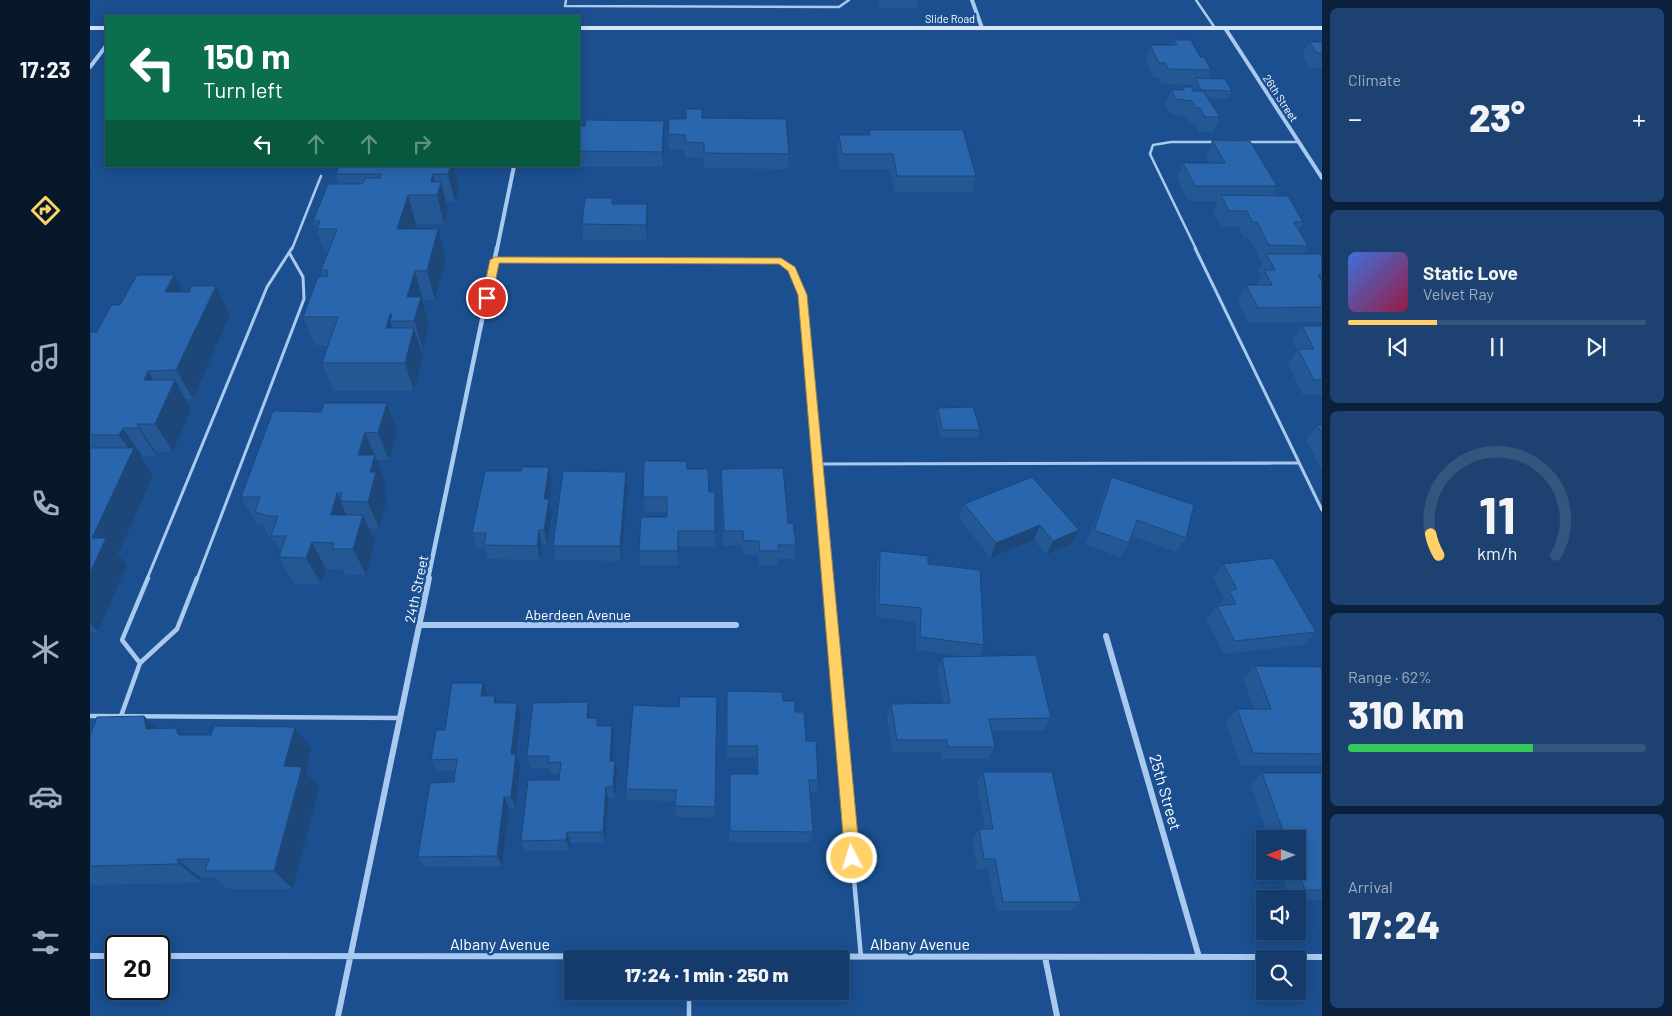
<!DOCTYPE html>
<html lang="en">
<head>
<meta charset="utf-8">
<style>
	body { margin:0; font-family:Barlow,sans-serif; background:#1d4271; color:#f1f3f6; height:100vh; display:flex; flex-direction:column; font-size:19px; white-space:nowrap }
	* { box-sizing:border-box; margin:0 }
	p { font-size:16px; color:#9dadc1 }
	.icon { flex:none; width:28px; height:28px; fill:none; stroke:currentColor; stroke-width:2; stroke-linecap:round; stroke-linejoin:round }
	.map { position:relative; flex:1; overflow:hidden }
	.side { display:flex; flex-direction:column; gap:8px; padding:8px; background:#0b203b; width:350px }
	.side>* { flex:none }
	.top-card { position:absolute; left:15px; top:15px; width:475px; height:152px; border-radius:0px; box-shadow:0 2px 12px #0003,0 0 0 1px #33557e; background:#0b6e4f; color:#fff; overflow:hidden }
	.needle { width:32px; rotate:270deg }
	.fabs { position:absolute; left:1166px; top:830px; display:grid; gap:10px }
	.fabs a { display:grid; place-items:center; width:50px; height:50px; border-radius:0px; background:#143b6b; box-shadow:0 2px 12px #0003,0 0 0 1px #33557e; font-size:25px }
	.speed { position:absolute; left:15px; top:935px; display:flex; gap:10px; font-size:25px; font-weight:700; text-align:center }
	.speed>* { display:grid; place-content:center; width:65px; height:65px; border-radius:50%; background:#143b6b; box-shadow:0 2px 12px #0003,0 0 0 1px #33557e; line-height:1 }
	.speed .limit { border:2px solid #111; border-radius:8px; background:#fff; color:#111 }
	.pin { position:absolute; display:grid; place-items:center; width:42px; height:42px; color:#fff; margin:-21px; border:2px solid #fff; border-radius:50%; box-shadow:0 1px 5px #0007 }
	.me { position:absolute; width:55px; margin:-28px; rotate:355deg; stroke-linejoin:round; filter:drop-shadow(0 0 4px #0008) }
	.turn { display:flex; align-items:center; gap:18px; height:105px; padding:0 15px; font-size:22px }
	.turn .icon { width:65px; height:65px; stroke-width:2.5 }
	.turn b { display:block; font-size:35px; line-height:42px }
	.lanes { display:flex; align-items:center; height:48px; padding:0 15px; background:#0003; justify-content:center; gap:25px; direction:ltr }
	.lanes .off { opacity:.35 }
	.big { font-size:38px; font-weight:800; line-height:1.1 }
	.side .widget { flex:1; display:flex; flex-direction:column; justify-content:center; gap:8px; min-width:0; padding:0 18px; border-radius:8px; background:#1d4271 }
	.side .dial { align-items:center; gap:0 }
	.dial svg { height:130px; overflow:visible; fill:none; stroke:#33557e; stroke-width:7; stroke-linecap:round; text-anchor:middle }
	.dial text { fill:#f1f3f6; stroke:none }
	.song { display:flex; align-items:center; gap:15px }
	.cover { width:60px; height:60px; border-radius:8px; background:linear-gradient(135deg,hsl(220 70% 55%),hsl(340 70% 35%)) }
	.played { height:5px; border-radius:2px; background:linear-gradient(90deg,#ffd166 30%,#33557e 30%) }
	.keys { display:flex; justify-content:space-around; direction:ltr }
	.heat { display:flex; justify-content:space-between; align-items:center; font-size:28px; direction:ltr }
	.charge { height:8px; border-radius:4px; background:linear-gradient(90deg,#34c759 62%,#33557e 0) }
	.trip { position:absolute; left:474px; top:950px; width:285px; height:50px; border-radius:0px; background:#143b6b; box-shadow:0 2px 12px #0003,0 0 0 1px #33557e; font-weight:800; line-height:50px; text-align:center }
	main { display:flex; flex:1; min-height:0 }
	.menu { display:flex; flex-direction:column; width:90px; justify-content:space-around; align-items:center; background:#08182b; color:#9dadc1 }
	.menu .icon { width:35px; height:35px }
	.menu .selected { color:#ffd166 }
	.menu b { font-size:22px; color:#f1f3f6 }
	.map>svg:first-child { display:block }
</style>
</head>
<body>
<main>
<nav class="menu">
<b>17:23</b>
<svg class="icon selected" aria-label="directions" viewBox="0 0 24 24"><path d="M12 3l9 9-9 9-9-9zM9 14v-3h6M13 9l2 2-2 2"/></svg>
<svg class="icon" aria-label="music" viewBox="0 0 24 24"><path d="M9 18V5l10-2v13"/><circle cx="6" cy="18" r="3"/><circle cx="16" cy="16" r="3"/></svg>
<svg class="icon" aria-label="phone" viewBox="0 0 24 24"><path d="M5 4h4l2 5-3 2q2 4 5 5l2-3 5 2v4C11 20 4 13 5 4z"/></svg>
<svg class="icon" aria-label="climate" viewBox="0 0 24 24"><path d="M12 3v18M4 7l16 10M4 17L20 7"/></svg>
<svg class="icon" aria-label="car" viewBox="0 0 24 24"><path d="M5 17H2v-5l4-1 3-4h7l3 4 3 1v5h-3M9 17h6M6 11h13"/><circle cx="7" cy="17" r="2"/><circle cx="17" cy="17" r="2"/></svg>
<svg class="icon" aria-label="filters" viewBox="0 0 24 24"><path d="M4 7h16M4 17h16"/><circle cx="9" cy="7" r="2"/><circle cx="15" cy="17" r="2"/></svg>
</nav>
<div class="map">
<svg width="1232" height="1016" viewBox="0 0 1232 1016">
	<rect width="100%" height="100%" fill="#1b4f8f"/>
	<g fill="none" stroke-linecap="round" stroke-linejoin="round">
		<!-- service-far2 -->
		<path stroke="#a9c9ee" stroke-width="2.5" d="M476,0L475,6L749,7L759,0
			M1106,0L1125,28
			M1156,142H1209
			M202,249L231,176
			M1106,249L1060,154L1063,145L1081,142H1126"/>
		<!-- service-far1 -->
		<path stroke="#a9c9ee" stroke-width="3" d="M1105,248L1232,510
			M405,260L691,261L702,269L712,295L737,579
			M727,464L1209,463
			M57,579L177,287L202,248
			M107,579L214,299L213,277L200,254"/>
		<!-- service -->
		<path stroke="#a9c9ee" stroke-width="4.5" d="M737,578L771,957
			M50,663L32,640L58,578
			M0,716L310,718
			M31,716L50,663L87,629L107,578
			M599,991V1016"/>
		<!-- minor-far2 -->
		<path stroke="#a9c9ee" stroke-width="4" d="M882,0L892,28
			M1135,28L1232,178
			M0,67L16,46
			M407,249L424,166"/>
		<!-- minor-far1 -->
		<path stroke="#a9c9ee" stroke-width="4.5" d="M338,579L407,248"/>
		<!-- minor -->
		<path stroke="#a9c9ee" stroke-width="6" d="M330,625H646
			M1016,636L1109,957
			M0,956H26
			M69,956L1232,957
			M955,957L967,1016
			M248,1016L339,578"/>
		<!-- secondary -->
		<path fill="#d6e6fa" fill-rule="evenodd" d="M0,26H16V30H0Z
			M489,26H1232V30H489Z"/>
	</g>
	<!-- wall -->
	<path fill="#245895" d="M788,0H828L827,8H789Z
		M1084,40L1110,57L1121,70L1118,78L1142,91L1138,98H1118L1130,117L1123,132H1109L1103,123H1100L1095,116L1080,114L1075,105L1081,90H1091L1092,87L1104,91L1102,86V85L1072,84L1069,78H1064L1055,60L1060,45H1082Z
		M1219,42H1232V69L1231,68H1219L1212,56Z
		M612,118L699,154L698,169L614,168V158H595V150H579L578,134L596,119Z
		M489,126H495L574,136L573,167H488L489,166Z
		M779,130L886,176L882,192H805L800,169H750L747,150L749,135H778Z
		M1122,140L1187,186L1182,196L1213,222L1209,230L1218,246L1213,254L1232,257V322L1159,323L1147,301L1156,285H1166L1171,276L1168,270L1173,261H1171L1159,238H1154L1149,227L1131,226L1123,211L1128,201H1098L1087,178L1093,163H1120L1116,156Z
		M249,166H364L369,189L365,202H356L358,210L354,224H326L324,229L356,258L345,300H333V302L339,325L333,350H331L333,356L324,391H244L232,363L238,346L225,345L213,317L233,277L231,270L237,255L235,250H234L223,221L249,184L246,174Z
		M522,198L523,204H557L558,220L557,240H493L492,224Z
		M93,292L140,315L103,399H96L101,409L83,452H66L67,456H52L51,458L63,476L28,554L37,565L8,632H0V332H7L30,305Z
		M1212,326H1232V395H1213L1198,364L1207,350L1202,341Z
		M297,403L307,431L299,460H286L296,483L294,490L297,499L289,529L279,528L285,542L276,575H256L252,569H236L231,584H204L189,557L191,552L184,540L181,539L172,524H167L151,497L231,412Z
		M848,408L890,430L888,438H850L846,416Z
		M1227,425H1232V470L1216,440Z
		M459,467L462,482L459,499L462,514L457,544H452L450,560L398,559L395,548H386L382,533L431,471Z
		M597,469L619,492H625V546H589V565L551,566L549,551L577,517V512H554L553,497Z
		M631,469L698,523L706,545L704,559H688L687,565L669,566L668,555H653L652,545L633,546L631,484Z
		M1022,477L1096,538L1086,552L1042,536L1039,543L1031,558L996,544L1015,492Z
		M538,487L531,561L466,560L463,546Z
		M874,504L989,530L982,544L956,555L944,540L900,558L869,518Z
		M790,551L838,564L894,645L889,656L961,718L954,730L901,731L905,747L898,759H852L851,752H802L797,716L801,704L853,703L847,670L852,657H878L826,650V622L786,617L787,565Z
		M1133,564L1226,632L1214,645L1134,654L1116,619L1127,606L1129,605V604L1134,598L1123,578Z
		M1165,666L1232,667V766L1151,765L1135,722L1147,709H1164L1153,679Z
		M637,691L693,701L705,712L716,741L728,780L726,792L720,791L723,832L720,842H639L640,774H667L666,758H636Z
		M398,696L408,703L431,715L426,755L430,766L426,808H419L412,866L335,867L328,857L364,782L365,771H347L341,760L355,730Z
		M627,697L624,818L586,817L585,801L538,800L536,789Z
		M498,702L500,715V718L524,738L522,761H525L527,772L525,798H518L515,843H480V851H435L431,841L469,780V774H462L459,768H441L437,756Z
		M54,716L66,729L85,728L93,735H121L205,727L221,749L216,772L229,788L203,889H138L123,877H110L113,883L0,885V736Z
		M893,772L991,902L982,911H906L898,869H887L882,839L889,829H895L887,783Z
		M1172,773H1232V900L1200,899L1190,871H1208V839H1179L1160,784Z"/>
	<!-- shaded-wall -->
	<path fill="#1d4779" d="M574,121V136L573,167L572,152Z
		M361,166H364L369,189L365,202L358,174Z
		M343,174L348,192L351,182L358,210L354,224L347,195L341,182Z
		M318,195L326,224L315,258L307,229Z
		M557,204L558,220L557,240L556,225Z
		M348,229L356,258L345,300L337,271Z
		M325,271L333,300V302L339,325L333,350L317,297Z
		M84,275L99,303L75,292Z
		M126,286L140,315L103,399L86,370Z
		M300,314L302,321H300L308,346L296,328Z
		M324,328L333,356L324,391L315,363Z
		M58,371L76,399L85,380L101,409L83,452L65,424L54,380Z
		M297,403L307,431L299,460L288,433Z
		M47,424L66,452L67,456L48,428Z
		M33,428L52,456L51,458L63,476L28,554L37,565L8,632L0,623V573L2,538L42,453L29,435Z
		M275,432L296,483L294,490L297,499L289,529L278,502L268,455Z
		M459,467L462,482L457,514L454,499Z
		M536,472L538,487L531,561L530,546Z
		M247,493L251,501H250L260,522L241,515Z
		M459,499L462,514L457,544L454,530Z
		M273,515L285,542L276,575L263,549Z
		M950,525L944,540L900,558L906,543Z
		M449,530L452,544L450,560L447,546Z
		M989,530L982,544L956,555L963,541Z
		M588,531L589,546V565L588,551Z
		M222,542L236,569L231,584L216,558Z
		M393,683L398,696H391Z
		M405,696L409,708L404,703Z
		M498,702L500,715V730L497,718Z
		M427,703L431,715L426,755L430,766L426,808L421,797V754Z
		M54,716L76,739L56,729Z
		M522,726L524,738L522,772L520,761Z
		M205,727L221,749L216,772L229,788L203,889L184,871L194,766Z
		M85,728L107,750L89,735Z
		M525,761L527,772L525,798L523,787Z
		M516,787L518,798L515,843L513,832Z
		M414,797L419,808L412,866L407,856Z
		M477,832L480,843V851L476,840Z
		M87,859L110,877L113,883L89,864Z"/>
	<!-- building -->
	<path fill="#2a66ad" stroke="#1d4779" d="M1084,40H1101L1110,57H1114L1121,70L1078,69L1075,63H1069L1060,45H1087Z
		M1219,42H1232V53H1227Z
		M1105,78L1135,79L1142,91L1111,90Z
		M1092,87H1101L1103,91H1113L1130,117H1115L1110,108H1106L1102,101L1086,99L1081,90H1094Z
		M596,109H612V118L696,119L699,154L614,153V143L595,142V135L578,134L579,119H596Z
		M496,120L574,121L572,152L489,151V126H495Z
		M779,130H873L886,176H807L803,154H752L749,135H780Z
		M1122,140L1160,141L1187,186H1105L1093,163H1135Z
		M249,166H361L358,174H343L341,182H351L347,195H318L307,229H348L337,271H325L317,297H331L324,321H300L302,314H300L296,328H324L315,363H232L248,317H213L228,277L238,276L237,270H231L247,229H227L230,221H223L238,184H272L275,178H290L291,174H246Z
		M1131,195L1198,196L1213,222H1204L1218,246L1179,245L1167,222H1162L1157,211H1139Z
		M495,198H522V204H557L556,225L492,224Z
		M1176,254H1230L1232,257V275H1228L1232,281V307L1168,308L1156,285H1182L1174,270H1185Z
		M47,275H84L75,292H99L102,286H126L86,370L58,371L54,380H85L65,424H47L48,428H33L29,435H0V332H7L21,305H30Z
		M1212,326H1232V380H1224L1208,349H1224Z
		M234,403H297L288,433L275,432L268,455H285L280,472H286L278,502L250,501L252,493H247L241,515H273L263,549H242L244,543L222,542L216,558L189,557L196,536H181L188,516H178L165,512L170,497H151L183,411L231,412Z
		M883,407L890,430H852L848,408Z
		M1227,425H1232V434Z
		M0,448H44L2,538H16L0,573Z
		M554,461H597V469H618L619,492H625V531H588V551H549L551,517H577V497H553Z
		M432,467H459L454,499H459L454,530H449L447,546L394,545L396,533H382L395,471H431Z
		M693,468L698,523H703L706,545H688L689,551H670L669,541H654L653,531H634L631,469Z
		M473,471L536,472L530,546H463Z
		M942,477L989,530L963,541L950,525L906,543L874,504Z
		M1022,477L1104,505L1096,538L1047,520L1039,543L1004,530Z
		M790,551L838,556V564L890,570L894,645L830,637L831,608L789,604Z
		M1183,558L1226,632L1145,641L1127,606L1146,604L1139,591L1147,589L1133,564Z
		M946,655L961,718L899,719L905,747H858L857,740H807L801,704L860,703L852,657Z
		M1165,666L1232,667V754L1163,753L1147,709H1181Z
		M362,683H393L391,696H405L404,703H427L421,754H426L421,797H414L407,856L328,857L340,783L364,782L367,759L341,760L346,730H355Z
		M637,691L692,692L693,701H705V712H714L716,741H726L728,780H719L723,832L640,831V774H668L667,746H637Z
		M590,697H627L625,807L585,806L586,790L536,789L543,705L589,707Z
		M498,702L497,718H507V726H522L520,761H525L523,787H516L513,832H477L476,840L431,841L438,780H469L471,762L458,763L459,756H437L443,703Z
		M54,716L56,729L85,728L89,735H121L124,726L205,727L194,766L212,767L184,871H115L119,859H87L89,864L0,866V736L7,717Z
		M893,772H962L991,902H913L905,859H894L889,829H903Z
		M1172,773H1232V890H1215L1208,870V839H1196Z"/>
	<!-- route -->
	<path fill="#ffd166" stroke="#a68842" d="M405,257L691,258L705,267L717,295L770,858L768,863L762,866L757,863L755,858L708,295L698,271L689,264L409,263L402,298L397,301L392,298L400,260Z"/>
	<g text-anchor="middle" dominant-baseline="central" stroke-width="5" stroke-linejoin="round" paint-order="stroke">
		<!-- far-street labels -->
		<g font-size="11" fill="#fff" stroke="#1b4f8f">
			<text x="860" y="18">Slide Road</text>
			<text transform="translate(1191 98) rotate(57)">26th Street</text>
		</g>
		<!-- street labels -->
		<g font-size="14" fill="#fff" stroke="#1b4f8f">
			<text transform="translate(326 589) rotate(-78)">24th Street</text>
			<text x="488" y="614">Aberdeen Avenue</text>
		</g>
		<!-- near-street labels -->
		<g font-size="16" fill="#fff" stroke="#1b4f8f">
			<text transform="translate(1076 792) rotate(74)">25th Street</text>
			<text x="410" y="943">Albany Avenue</text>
			<text x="830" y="943">Albany Avenue</text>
		</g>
	</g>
</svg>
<div class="fabs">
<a><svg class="needle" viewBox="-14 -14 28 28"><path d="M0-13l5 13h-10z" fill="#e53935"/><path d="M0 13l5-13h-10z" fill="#9dadc1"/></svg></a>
<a><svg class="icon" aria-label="sound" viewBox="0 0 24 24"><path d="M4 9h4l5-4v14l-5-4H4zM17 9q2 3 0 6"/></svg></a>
<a><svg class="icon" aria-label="search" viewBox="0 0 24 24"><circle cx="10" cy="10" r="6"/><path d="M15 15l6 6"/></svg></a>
</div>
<div class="speed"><div class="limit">20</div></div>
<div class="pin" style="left:397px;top:298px;background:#d93025"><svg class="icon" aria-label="arrive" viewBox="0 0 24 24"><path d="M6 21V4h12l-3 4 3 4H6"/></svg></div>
<svg class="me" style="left:762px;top:858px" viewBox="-20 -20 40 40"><circle r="17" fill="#ffd166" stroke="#fff" stroke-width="3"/><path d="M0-11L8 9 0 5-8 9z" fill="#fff"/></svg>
<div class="trip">17:24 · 1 min · 250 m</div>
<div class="top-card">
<div class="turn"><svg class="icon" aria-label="left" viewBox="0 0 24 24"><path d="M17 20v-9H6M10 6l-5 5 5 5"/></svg><div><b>150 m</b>Turn left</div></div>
<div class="lanes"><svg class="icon" aria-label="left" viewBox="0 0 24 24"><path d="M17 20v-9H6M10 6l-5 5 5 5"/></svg><svg class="icon off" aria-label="ahead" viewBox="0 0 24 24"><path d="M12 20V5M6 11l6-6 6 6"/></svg><svg class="icon off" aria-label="ahead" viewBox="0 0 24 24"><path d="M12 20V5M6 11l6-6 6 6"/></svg><svg class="icon off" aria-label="right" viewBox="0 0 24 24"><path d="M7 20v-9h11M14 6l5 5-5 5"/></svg></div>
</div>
</div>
<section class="side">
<div class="widget"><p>Climate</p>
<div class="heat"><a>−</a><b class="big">23°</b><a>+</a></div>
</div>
<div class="widget">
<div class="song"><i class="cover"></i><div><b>Static Love</b><p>Velvet Ray</p></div></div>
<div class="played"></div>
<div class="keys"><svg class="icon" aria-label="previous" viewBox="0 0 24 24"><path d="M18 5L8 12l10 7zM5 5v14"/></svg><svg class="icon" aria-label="pause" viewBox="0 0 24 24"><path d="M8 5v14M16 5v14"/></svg><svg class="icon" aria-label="next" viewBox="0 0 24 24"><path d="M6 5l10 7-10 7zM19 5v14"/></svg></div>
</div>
<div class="widget dial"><svg viewBox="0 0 100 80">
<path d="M14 69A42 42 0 1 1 86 69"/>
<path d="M14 69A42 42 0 0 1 9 56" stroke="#ffd166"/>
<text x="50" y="56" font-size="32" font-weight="700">11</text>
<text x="50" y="72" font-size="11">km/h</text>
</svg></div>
<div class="widget"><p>Range · 62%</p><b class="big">310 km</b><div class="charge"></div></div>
<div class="widget"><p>Arrival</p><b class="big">17:24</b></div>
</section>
</main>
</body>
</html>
